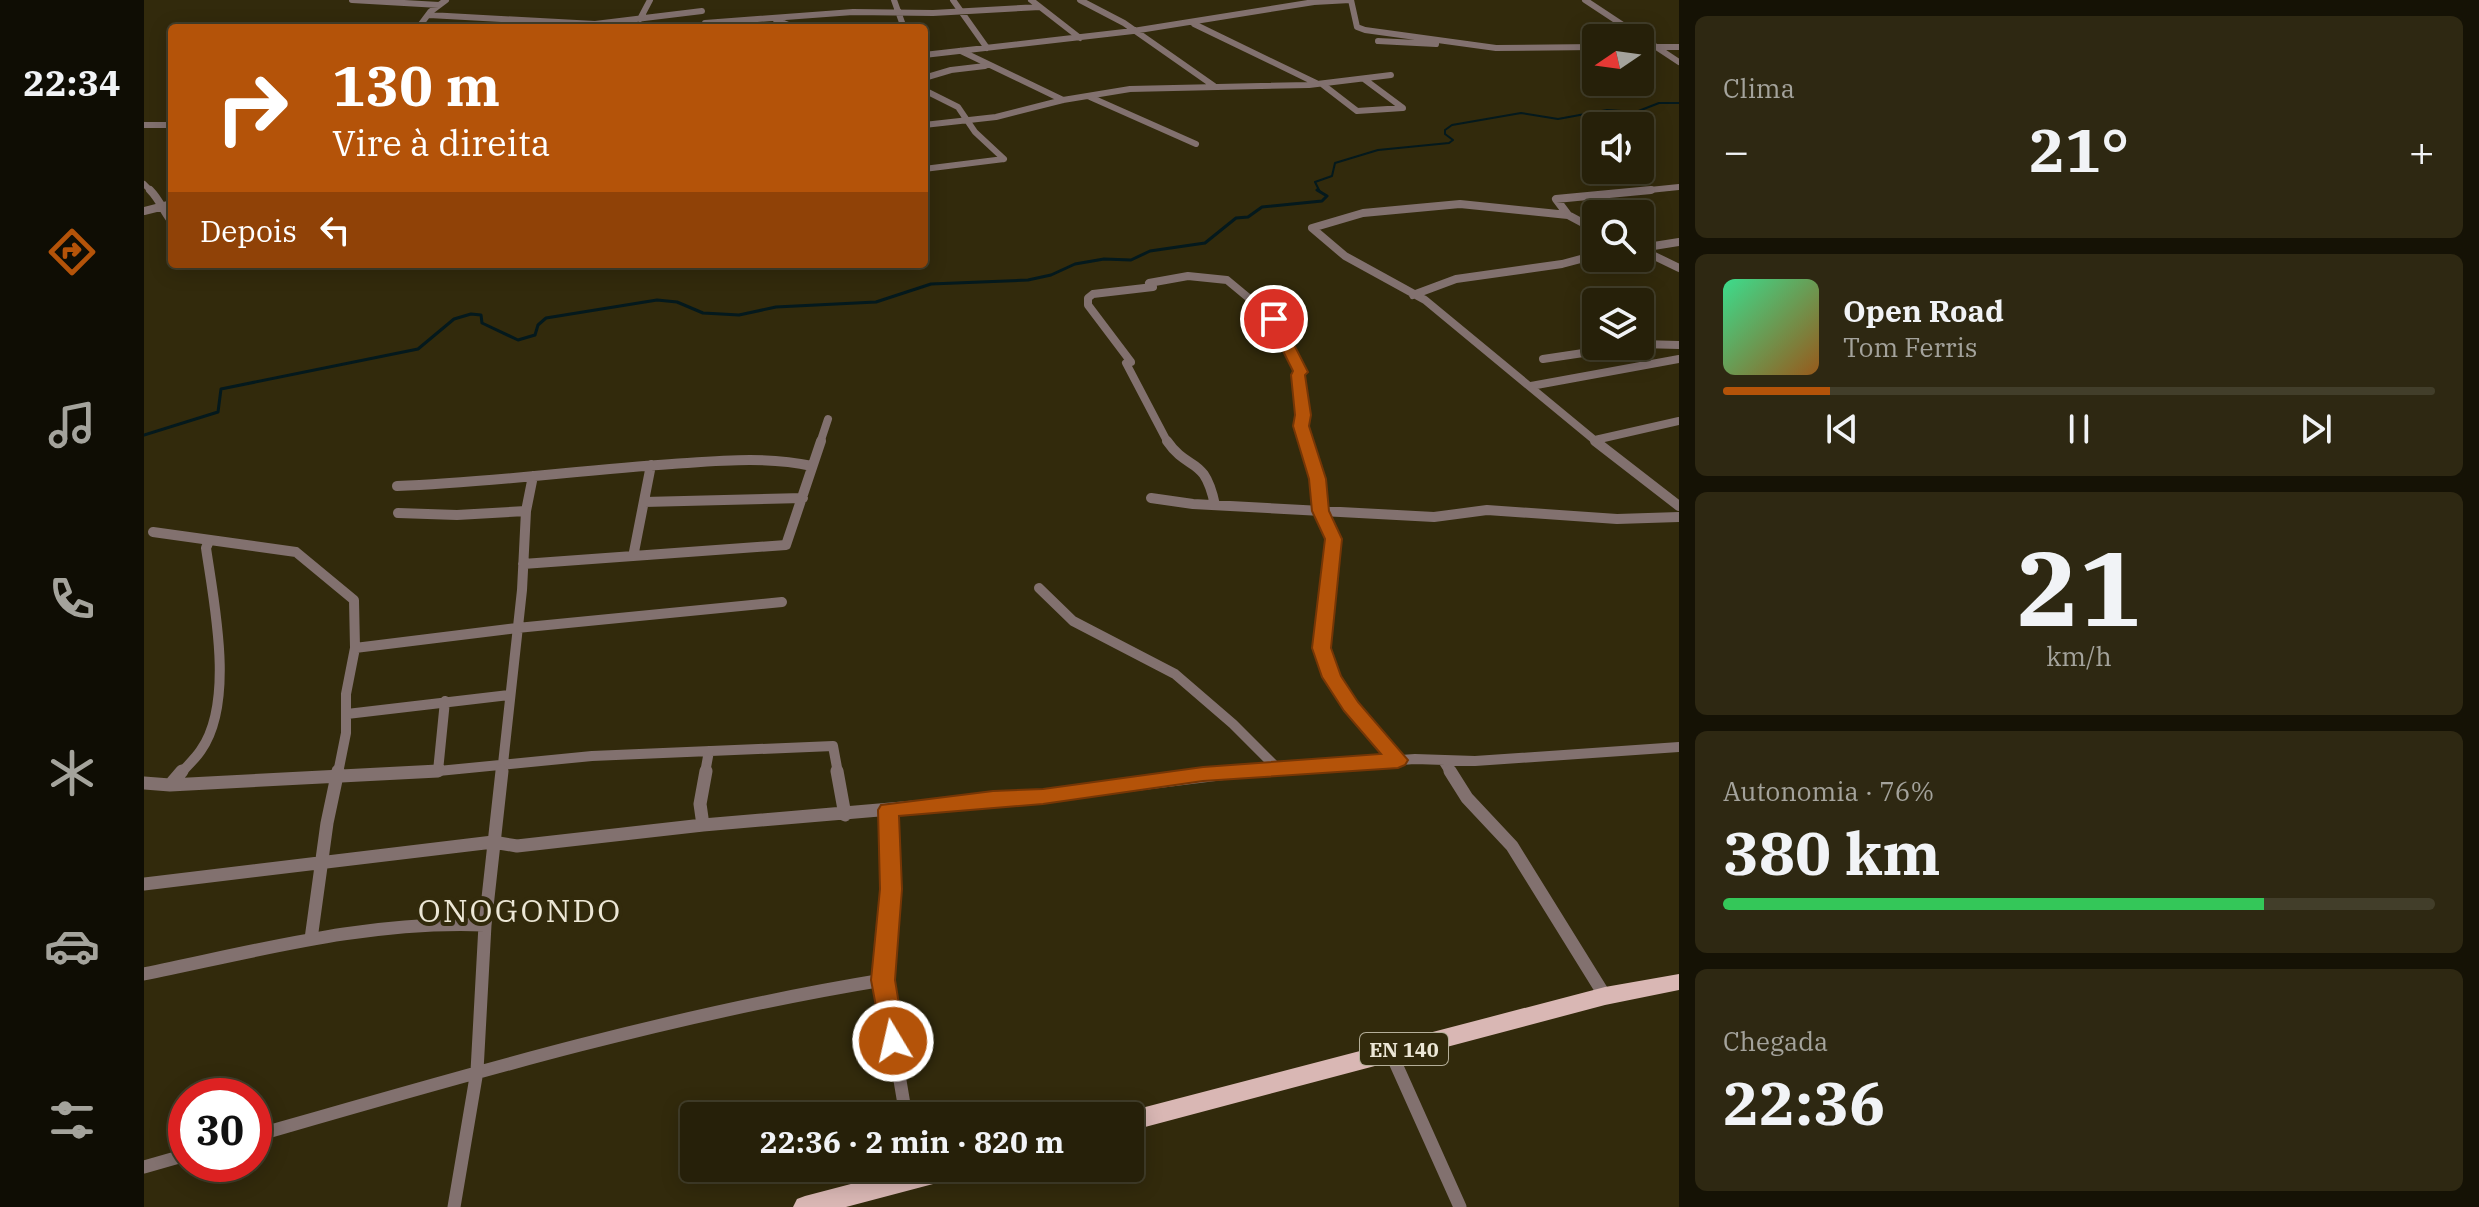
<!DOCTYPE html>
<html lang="pt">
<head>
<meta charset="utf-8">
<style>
	body { margin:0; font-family:"IBM Plex Serif",serif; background:#2e2812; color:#f1f3f6; height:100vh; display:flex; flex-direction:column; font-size:30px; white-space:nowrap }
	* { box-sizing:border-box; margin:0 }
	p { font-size:26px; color:#a4a39c }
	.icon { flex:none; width:44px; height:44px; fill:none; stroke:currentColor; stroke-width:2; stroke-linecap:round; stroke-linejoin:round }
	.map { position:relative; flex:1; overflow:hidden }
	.details { display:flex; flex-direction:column; gap:16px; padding:16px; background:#151205; width:800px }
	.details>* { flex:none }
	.top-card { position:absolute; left:24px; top:24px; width:760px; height:244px; border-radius:8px; box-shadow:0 4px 20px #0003,0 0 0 2px #423e2a; background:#b45309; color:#fff; overflow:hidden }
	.needle { width:52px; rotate:257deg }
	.fabs { position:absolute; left:1438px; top:24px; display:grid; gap:16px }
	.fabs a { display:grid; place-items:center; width:72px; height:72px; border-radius:8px; background:#262009; box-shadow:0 4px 20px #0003,0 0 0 2px #423e2a; font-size:40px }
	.speed { position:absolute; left:24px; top:1078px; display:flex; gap:16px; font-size:40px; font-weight:700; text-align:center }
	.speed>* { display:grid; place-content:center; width:104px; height:104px; border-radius:50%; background:#262009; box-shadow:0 4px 20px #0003,0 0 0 2px #423e2a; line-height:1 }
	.speed .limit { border:12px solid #d22; background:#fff; color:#111 }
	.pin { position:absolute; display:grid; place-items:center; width:68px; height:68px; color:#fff; margin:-34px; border:4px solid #fff; border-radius:50%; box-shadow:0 2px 8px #0007 }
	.me { position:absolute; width:88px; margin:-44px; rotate:351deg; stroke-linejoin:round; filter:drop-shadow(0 0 6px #0008) }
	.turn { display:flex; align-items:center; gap:28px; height:168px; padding:0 32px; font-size:36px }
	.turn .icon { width:104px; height:104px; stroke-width:2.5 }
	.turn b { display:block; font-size:56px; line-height:68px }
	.then { display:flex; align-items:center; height:76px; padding:0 32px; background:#0003; gap:16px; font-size:30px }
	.big { font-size:60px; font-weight:700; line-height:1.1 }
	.details .tile { flex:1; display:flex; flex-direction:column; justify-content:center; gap:12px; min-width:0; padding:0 28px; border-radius:12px; background:#2e2812 }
	.details .dial { align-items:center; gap:0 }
	.dial b { font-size:104px; line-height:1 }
	.song { display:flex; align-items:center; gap:24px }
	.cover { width:96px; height:96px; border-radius:12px; background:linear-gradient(135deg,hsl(150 70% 55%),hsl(30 70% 35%)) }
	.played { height:8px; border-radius:4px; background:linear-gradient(90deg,#b45309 15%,#423e2a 15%) }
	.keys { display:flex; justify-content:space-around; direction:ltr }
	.heat { display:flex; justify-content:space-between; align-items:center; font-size:44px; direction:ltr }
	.charge { height:12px; border-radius:6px; background:linear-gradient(90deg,#34c759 76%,#423e2a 0) }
	.trip { position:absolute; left:536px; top:1102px; width:464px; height:80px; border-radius:8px; background:#262009; box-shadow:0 4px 20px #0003,0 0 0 2px #423e2a; font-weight:700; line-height:80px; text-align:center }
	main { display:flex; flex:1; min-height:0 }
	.menu { display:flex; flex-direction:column; width:144px; justify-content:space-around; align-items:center; background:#0f0d04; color:#a4a39c }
	.menu .icon { width:56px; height:56px }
	.menu .selected { color:#b45309 }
	.menu b { font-size:36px; color:#f1f3f6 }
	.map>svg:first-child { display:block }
</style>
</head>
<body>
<main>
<nav class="menu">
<b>22:34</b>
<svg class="icon selected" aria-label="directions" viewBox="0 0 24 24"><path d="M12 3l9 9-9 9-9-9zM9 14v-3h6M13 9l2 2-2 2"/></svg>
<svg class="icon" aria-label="music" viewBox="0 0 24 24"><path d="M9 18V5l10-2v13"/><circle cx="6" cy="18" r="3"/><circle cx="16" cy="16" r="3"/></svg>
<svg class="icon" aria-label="phone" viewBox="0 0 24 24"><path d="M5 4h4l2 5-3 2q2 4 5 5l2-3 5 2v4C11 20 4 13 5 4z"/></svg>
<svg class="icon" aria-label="climate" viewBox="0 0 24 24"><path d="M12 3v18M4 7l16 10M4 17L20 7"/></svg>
<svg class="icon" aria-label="car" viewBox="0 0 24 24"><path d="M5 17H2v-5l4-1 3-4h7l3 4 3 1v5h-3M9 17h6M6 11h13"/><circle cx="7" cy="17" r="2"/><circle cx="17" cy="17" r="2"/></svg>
<svg class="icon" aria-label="filters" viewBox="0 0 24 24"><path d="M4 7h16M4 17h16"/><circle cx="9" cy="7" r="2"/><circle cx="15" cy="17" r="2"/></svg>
</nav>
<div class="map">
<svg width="1535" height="1207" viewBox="0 0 1535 1207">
	<rect width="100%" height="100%" fill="#322a0c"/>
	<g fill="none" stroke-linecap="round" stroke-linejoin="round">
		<!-- stream-far1 -->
		<path stroke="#04191d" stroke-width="2" d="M1176,192L1171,182L1188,176L1191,163L1234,150L1305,143L1309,140L1301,134V130L1308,125L1377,113L1414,119L1463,110L1492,112L1515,103H1535"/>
		<!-- stream -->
		<path stroke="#04191d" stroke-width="3" d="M0,435L74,412L77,389L274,349L310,319L327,314L337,315L338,323L374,340L391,335L394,325L402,318L513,300L533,302L559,313L595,315L632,307L732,302L787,284L884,280L907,275L931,264L960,259L987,260L1006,251L1061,243L1092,218L1104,217L1118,207L1178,201L1183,196L1173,190"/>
		<!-- street-far3 -->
		<path stroke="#82716f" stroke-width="6" d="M208,0L295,5
			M750,0L760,28
			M809,0L843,48
			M887,0L936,38
			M936,0L980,23L1070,86
			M1207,0L1213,27L1221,30L1352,48L1452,47
			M1441,0L1535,62
			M285,15L451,24L558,11
			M496,19L506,0
			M632,20L652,28
			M561,23L709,12L789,13L896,7
			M1050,24L1172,83
			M274,28L286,12L302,0
			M1234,41L1292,44
			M1496,47H1535
			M817,51L919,100
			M780,55L989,31L1170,2L1206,0
			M780,78L807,70L841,66
			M1178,84L1213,111L1259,108L1220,79
			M780,90L814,107L831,132L860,159
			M946,97L1052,144
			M0,125H28
			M780,125L852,117L919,100L986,89L1165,85L1247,75
			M780,169L860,159
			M0,184L8,192
			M1486,192L1535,187"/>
		<!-- street-far2 -->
		<path stroke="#82716f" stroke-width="8" d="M6,190C16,200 19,211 28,222
			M0,211L28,204
			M1424,215L1412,199L1507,190
			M1452,230L1424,215L1316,204L1219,213L1168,228L1201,256L1281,300L1454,443
			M1497,248L1535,242
			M1496,249L1535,268
			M1269,295L1312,279L1418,264L1452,255
			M1496,344L1535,345
			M1399,359L1486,346
			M1387,386L1535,359
			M1451,440L1535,421
			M676,443L684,419
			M1024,443L982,363L987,362L944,305V298L949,294L1009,287L1005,283L1044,276L1083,280L1130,319L1157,372L1154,375L1161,443"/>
		<!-- street-far1 -->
		<path stroke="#82716f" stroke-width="10" d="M1023,441C1045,473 1060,454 1071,505
			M1160,441L1174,479L1176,511L1189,539L1178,648L1188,677L1207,707L1254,760
			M1451,441L1535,506
			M253,486C345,483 436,470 528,464C574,461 622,456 668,466
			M1007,498L1049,504L1290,517L1343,510L1473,519L1535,517
			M500,502L659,498
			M254,513L313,515L382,511
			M9,532L152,552L210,600L211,648L202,694V733L194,773
			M490,552L507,465
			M379,564L642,545L677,441
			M895,588L929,621L1031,674L1089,724L1133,768
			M211,648L373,628L638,602
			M203,714L365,695
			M1300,762L1307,773
			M294,771L301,701
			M37,773C43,766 52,758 57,750C91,702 70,603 62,548L65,541
			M274,773L448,756L689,746L694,773
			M358,773L378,590L382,511L389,476
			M561,773L565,751
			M1071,773L1271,759L1331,761L1535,747"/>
		<!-- street -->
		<path stroke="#82716f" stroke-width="13" d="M693,771L701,815
			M1306,771L1323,798L1368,846L1461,996
			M0,783L26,785L294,771
			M26,785L38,771
			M744,810L747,889L739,980L762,1116
			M559,825L556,804L562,771
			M0,884L349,842L373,846L559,825L899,796L1099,771
			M167,939L183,823L194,771
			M0,974C113,951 225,920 341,925
			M1247,1053L1316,1207
			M110,1136C318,1076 525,1015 739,980
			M0,1167L42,1155
			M310,1207L333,1071L341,925L358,771"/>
		<!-- primary -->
		<path fill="#d9b7b4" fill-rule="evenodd" d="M1535,974V990L1461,1005L986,1131V1116H977L986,1111L1461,987Z
			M768,1168H820L816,1176L808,1179L702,1207H649L653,1199L661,1196Z"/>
	</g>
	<!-- route -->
	<path fill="#b45309" stroke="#753606" stroke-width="2" d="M1130,315L1137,319L1164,372L1161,375L1167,415L1165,426L1182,479L1185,511L1198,539L1187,648L1197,676L1214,702L1264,760L1261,765L1254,768L1059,781L899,804L755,816L758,889L751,980L761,1041L758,1049L749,1052L740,1049L727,980L736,889L734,810L737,805L849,791L899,789L1059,767L1237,754L1200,711L1178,677L1168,648L1181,539L1168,511L1165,479L1149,426L1151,415L1147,375L1149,371L1123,319Z"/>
	<g text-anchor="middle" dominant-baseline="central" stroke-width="8" stroke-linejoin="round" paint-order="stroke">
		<!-- shield labels -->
		<rect fill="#322a0c" stroke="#b4ae99" stroke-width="2" x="1216" y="1033" width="88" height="32" rx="6"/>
		<g font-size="20" font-weight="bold" fill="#ece7d6">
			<text x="1260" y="1049">EN 140</text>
		</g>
		<!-- near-quarter labels -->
		<g font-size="32" letter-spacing="2" fill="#ece7d6" stroke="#322a0c">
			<text x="376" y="910">ONOGONDO</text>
		</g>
	</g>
</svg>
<div class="fabs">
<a><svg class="needle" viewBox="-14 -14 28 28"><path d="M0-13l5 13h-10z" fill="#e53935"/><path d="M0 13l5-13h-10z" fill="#a4a39c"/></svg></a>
<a><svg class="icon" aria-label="sound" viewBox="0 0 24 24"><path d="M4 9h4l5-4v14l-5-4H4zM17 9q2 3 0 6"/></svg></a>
<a><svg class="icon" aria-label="search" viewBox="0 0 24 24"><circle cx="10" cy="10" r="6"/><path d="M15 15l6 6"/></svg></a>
<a><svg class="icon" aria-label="layers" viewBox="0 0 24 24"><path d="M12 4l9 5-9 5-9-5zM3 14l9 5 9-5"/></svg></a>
</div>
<div class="speed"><div class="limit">30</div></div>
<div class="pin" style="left:1130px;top:319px;background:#d93025"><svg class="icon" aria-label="arrive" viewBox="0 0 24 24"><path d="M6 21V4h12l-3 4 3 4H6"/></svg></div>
<svg class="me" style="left:749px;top:1041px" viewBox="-20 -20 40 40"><circle r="17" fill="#b45309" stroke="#fff" stroke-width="3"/><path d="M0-11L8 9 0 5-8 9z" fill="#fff"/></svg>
<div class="trip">22:36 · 2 min · 820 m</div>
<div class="top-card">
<div class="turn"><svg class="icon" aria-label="right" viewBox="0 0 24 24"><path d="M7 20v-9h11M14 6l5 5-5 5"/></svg><div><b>130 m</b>Vire à direita</div></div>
<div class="then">Depois<svg class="icon" aria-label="left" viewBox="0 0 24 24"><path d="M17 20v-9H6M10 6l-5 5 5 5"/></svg></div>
</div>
</div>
<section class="details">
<div class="tile"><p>Clima</p>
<div class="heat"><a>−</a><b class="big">21°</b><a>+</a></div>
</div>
<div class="tile">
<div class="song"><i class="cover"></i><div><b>Open Road</b><p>Tom Ferris</p></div></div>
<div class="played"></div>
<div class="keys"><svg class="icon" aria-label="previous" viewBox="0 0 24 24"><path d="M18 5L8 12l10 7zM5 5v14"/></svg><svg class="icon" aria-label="pause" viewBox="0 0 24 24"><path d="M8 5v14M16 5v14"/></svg><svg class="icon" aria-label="next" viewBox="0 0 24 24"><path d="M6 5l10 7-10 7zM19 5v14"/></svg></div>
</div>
<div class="tile dial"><b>21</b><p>km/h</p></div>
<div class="tile"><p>Autonomia · 76%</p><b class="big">380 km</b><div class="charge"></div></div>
<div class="tile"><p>Chegada</p><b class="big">22:36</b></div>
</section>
</main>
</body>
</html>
